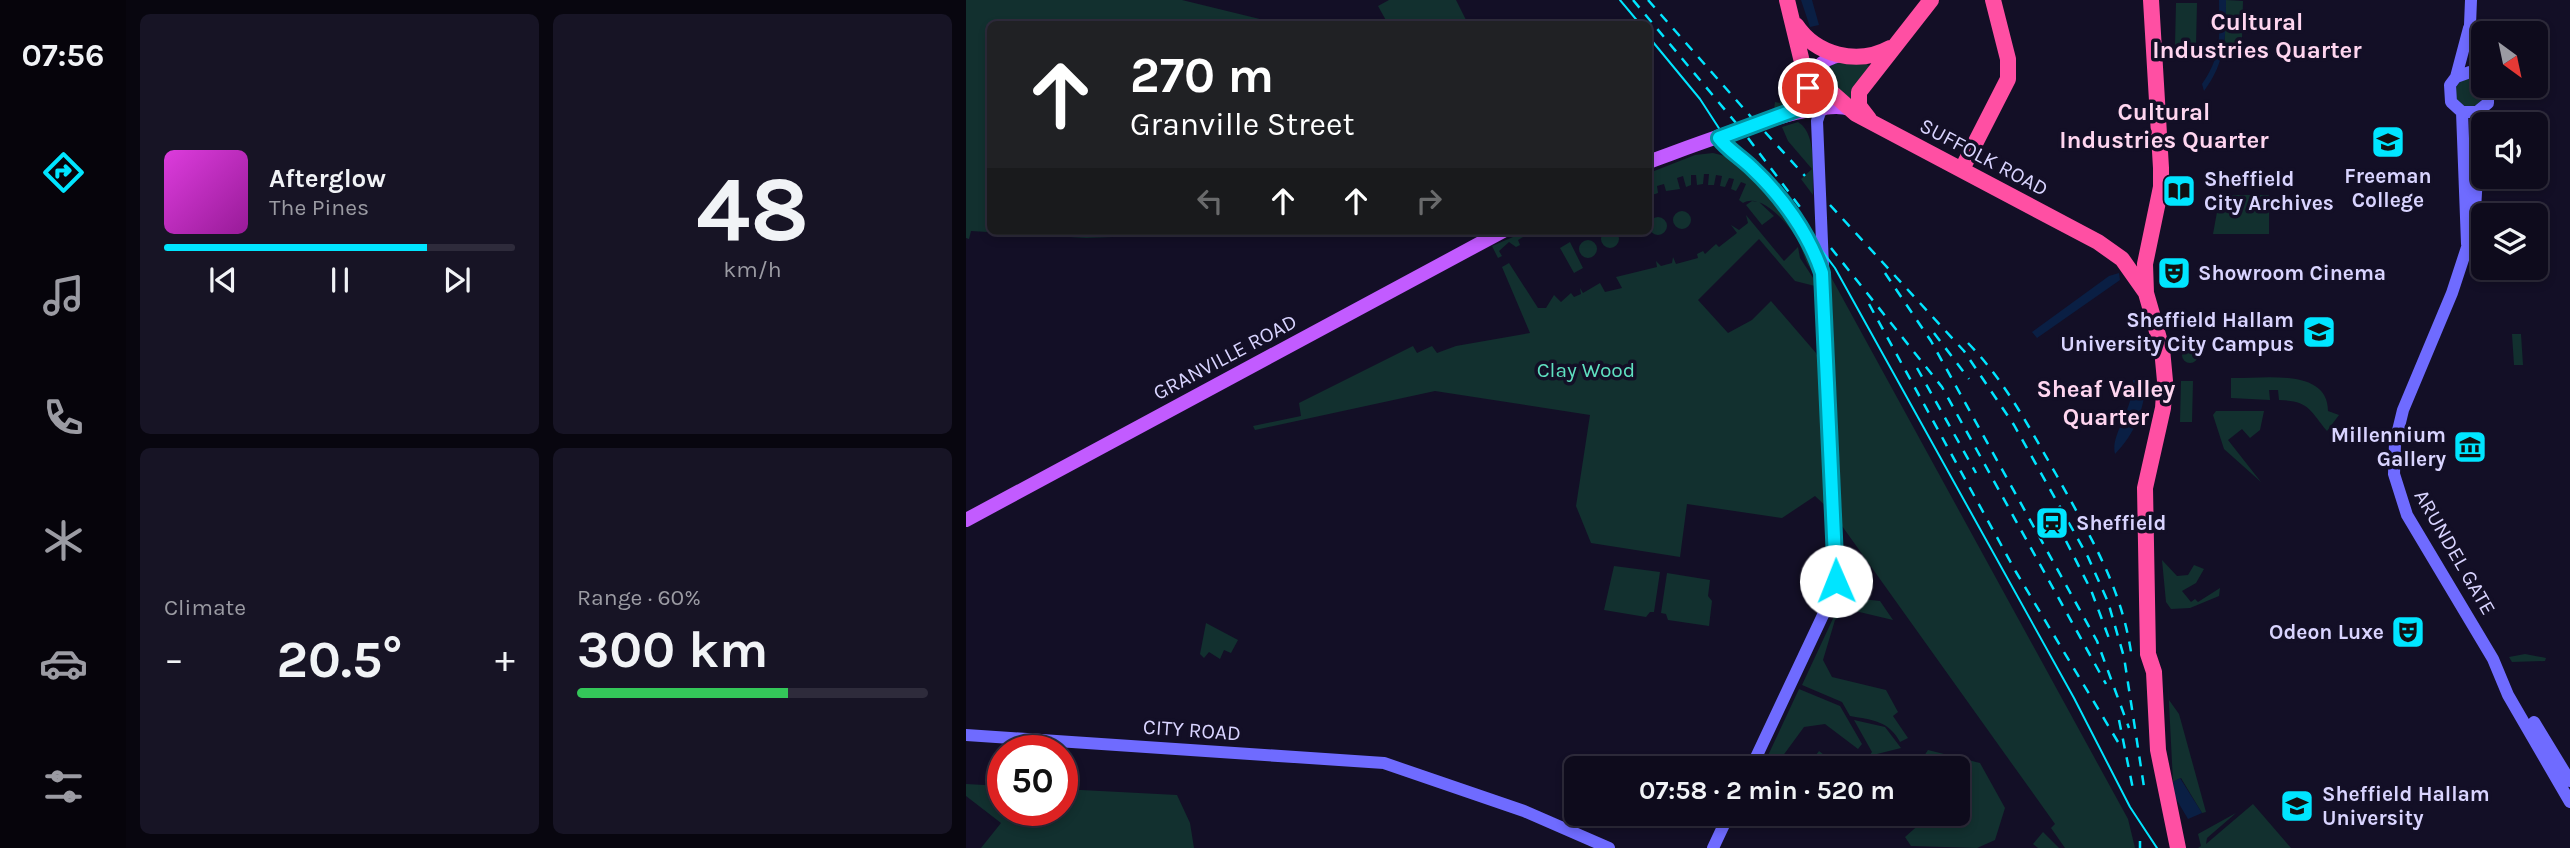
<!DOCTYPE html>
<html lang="en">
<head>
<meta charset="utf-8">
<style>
	body { margin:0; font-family:Karla,sans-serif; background:#171425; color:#f1f3f6; height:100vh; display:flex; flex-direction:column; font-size:26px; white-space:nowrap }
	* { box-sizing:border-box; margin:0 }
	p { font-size:23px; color:#9b9ba3 }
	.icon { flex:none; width:38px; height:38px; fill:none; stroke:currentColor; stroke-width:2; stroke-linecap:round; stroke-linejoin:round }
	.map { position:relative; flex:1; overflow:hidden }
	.side { display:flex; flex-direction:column; gap:14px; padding:14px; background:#08060f; width:840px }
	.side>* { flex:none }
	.hud { position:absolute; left:21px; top:21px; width:665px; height:214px; border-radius:10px; box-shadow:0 4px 10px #0003,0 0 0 2px #2e2b3b; background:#202124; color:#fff; overflow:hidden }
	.needle { width:46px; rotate:147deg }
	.controls { position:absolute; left:1505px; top:21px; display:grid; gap:14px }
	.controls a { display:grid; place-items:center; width:77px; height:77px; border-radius:10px; background:#0e0b1c; box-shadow:0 4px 10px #0003,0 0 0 2px #2e2b3b; font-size:35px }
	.speed { position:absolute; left:21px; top:735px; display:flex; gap:14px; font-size:35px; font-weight:700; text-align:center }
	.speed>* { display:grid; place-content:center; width:91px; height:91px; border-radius:50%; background:#0e0b1c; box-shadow:0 4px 10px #0003,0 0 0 2px #2e2b3b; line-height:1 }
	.speed .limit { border:10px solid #d22; background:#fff; color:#111 }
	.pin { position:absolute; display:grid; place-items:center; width:60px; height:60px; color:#fff; margin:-30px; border:4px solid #fff; border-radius:50%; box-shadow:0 2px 7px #0007 }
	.me { position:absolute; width:77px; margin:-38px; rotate:359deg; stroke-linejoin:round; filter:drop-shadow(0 0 5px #0008) }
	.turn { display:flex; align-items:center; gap:24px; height:147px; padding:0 28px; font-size:32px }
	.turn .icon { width:91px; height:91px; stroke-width:2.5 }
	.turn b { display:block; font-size:49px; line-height:60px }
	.lanes { display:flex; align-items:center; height:66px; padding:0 28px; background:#0003; justify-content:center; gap:35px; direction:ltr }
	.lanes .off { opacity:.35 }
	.big { font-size:52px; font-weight:700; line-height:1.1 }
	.side .tile { flex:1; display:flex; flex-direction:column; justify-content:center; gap:10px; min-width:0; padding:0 24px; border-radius:10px; background:#171425 }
	.side .dial { align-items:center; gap:0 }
	.dial b { font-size:91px; line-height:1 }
	.song { display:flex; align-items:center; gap:21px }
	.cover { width:84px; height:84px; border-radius:10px; background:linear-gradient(135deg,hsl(300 70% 55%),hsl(300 70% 35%)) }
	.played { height:7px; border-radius:4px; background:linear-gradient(90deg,#00e5ff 75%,#2e2b3b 75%) }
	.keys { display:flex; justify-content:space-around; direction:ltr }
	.heat { display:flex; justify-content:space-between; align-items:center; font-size:38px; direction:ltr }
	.charge { height:10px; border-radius:5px; background:linear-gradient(90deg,#34c759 60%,#2e2b3b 0) }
	.side .tiles { flex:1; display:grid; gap:14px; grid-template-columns:repeat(2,1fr) }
	.trip { position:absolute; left:598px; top:756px; width:406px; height:70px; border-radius:10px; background:#0e0b1c; box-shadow:0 4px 10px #0003,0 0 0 2px #2e2b3b; font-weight:700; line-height:70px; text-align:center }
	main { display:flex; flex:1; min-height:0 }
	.dock { display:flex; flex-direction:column; width:126px; justify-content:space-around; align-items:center; background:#06040b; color:#9b9ba3 }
	.dock .icon { width:49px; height:49px }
	.dock .current { color:#00e5ff }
	.dock b { font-size:32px; color:#f1f3f6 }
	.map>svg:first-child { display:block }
</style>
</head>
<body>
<main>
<nav class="dock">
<b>07:56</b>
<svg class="icon current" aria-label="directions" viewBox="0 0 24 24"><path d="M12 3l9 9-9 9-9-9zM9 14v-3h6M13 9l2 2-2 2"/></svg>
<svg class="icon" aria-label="music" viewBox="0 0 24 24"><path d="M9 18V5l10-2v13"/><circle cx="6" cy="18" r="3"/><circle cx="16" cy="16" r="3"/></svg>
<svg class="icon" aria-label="phone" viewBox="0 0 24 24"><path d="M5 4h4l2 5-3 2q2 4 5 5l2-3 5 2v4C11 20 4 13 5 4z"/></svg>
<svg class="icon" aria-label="climate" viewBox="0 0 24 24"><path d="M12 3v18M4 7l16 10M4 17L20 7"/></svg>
<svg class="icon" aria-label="car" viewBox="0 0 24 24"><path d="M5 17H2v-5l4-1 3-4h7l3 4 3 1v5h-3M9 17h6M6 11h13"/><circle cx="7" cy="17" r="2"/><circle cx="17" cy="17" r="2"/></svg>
<svg class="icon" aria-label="filters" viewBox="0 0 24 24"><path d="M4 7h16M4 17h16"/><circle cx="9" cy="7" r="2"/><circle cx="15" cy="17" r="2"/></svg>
</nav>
<section class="side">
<div class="tiles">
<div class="tile">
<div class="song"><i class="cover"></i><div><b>Afterglow</b><p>The Pines</p></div></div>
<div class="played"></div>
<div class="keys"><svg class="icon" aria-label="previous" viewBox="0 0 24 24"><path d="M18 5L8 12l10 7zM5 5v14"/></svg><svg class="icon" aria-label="pause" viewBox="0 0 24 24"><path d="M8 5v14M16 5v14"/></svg><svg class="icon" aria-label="next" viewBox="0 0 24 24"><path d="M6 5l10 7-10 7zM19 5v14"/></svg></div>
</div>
<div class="tile dial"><b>48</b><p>km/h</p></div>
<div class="tile"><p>Climate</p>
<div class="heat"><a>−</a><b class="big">20.5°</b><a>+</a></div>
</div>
<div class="tile"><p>Range · 60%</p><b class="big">300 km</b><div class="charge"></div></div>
</div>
</section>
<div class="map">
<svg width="1604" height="848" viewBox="0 0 1604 848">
	<rect width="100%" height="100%" fill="#130f26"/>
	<!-- green -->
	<path fill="#12302f" d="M0,0H216L314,24H24V231L255,233L120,238L5,231L3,239L0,238Z
		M423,0H490L502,24H422L412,6Z
		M1260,0L1277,1L1276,38L1262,54H1258Z
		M1210,3H1231L1230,45H1209Z
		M869,63H900L904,67L886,93L884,102L853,75Z
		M1489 93a14 14 0 1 1 28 0a14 14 0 1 1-28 0Z
		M827,85L834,93L832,99L808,110L809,102L814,103V98Z
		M832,122C852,134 846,175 847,195L835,179L846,169L822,141L816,127Z
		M747,153L767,158L779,166L835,235L851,274C840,268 839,256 834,245C827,228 796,191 777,203L773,200L780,184L775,182L770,191L765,189L768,179L763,178L759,187L754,186L756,176L750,175L748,185H742L743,174H738L737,184L731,185L730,175H725V185L720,187L717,176L711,178L714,189L700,191L698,184L691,186L692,193L683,196V173L729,155Z
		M1261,195H1303V234H1247L1253,201Z
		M786,201L793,202L808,216L796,225L780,205Z
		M707 220a9 9 0 1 1 18 0a9 9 0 1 1-18 0Z
		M780,215L818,261L832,247L834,258L853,287L829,281L793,239L732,300L762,333L786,320L805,301L850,353L855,363L863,509L849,496L816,518L721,504L714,557L625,543L610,506L624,415L469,391L289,430L287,426L335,416L333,403L447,346L451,353L466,346L471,353L490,346L564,333L536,267L543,263L572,308H580L588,295L595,302L605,293L608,297L615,294L614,288L617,293L634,283L639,292L656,288L650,277L691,267L690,261L695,266L706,263L707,257L710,264L732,258L731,254L737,251L739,254L750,244L753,247L771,233L765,225L773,230L782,223Z
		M683 226a9 9 0 1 1 18 0a9 9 0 1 1-18 0Z
		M635 239a9 9 0 1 1 18 0a9 9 0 1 1-18 0Z
		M554,234L557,237L552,240L554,245L550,247L543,242L533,251L536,256L532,258L526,246Z
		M613 249a9 9 0 1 1 18 0a9 9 0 1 1-18 0Z
		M604,242L617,268L608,273L594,248Z
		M865,277L1162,819L1169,848H1099L1085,828L1089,824L876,526Z
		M1546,334H1555L1557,365H1548Z
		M1216 355a8 8 0 1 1 16 0a8 8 0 1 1-16 0Z
		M1265,378C1295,379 1362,367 1362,411L1373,415L1361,431C1343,409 1343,401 1313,400L1312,390H1303L1304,400L1265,398Z
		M1215,381H1227L1226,422H1214Z
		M1250,411H1298L1294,430L1284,438L1276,429L1262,440L1295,482L1258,449L1247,415Z
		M879,560L882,561L896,583L881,584L878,580Z
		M1196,560L1211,576L1222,575L1228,565L1238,569L1230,583L1216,591L1225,602L1229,599L1232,602L1254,588L1253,596L1224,608L1205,609L1200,602Z
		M648,566L694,572L688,612H684L680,617L638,610Z
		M701,573L744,580L742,596L746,601L743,626L702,620L700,614L695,613Z
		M877,597L914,601L927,620L885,610L869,620L857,660L866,677L920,690L932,712L927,716L942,738L934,742C923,721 907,720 884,716L876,702L836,685Z
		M240,623L272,640L265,653L258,650L254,659L243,652L238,658L234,654Z
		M1559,654L1580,658L1579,661L1546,662L1543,657Z
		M1201,664L1203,700L1213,714L1240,812L1236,813L1215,778L1207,782Z
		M833,689L874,706L896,744L892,749L859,724L838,727L808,768H798V764Z
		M888,720L919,727L935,748L907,755L898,768H894L906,752Z
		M962,750L1014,763L1039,808L1029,840L1011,848L945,846L939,837L965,814H992V768H963L956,759Z
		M853,751L875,768H840Z
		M0,784L37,786V810H96V789L211,795L224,823L228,848H15L35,823L0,796Z
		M1287,804L1325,848H1232L1235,846L1232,834L1270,813L1241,838L1240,844Z
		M1077,832L1093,848H1072L1067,844Z"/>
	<!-- water -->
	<path fill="#0a1f44" d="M835,0H846L853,25L844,27Z
		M1253,0H1260C1260,35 1260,62 1238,91L1236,84C1257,54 1253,34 1253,0Z
		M1153,273L1154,280L1071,338L1066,332L1143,276Z
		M1179,379C1180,407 1169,434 1149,454C1144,435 1168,410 1167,380Z
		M1214,778L1236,813L1222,819L1209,797L1207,782Z"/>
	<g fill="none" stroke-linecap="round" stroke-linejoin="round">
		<!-- secondary -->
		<path stroke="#6f6bff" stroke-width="12" d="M1505,0L1504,25L1514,75
			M1490,77L1503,28
			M1517,78L1504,72L1490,77L1484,85L1485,102L1496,112H1511L1522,103V86
			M1515,110L1508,226L1486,293L1437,410L1429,443L1428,474L1441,515L1527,659L1542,695L1604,802
			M1496,112L1501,244
			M753,138L794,176L830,221L855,269
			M1568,722L1604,781
			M0,735L418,763L558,811L643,848
			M785,768L866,596L870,581L851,121L854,112L859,108
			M747,848L763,814"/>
		<!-- primary -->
		<path stroke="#c25bff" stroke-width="14" d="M825,113L839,102C847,81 847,60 874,55
			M682,162C722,148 849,97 884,109
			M0,520L537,231"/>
		<!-- highway -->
		<path stroke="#ff4fa3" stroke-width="16" d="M821,0L836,62L856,84L890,114L1132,242L1156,259L1180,293
			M1185,0L1195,168V187L1179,264L1180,293L1196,349L1199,381L1197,408L1179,488L1182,654L1188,672L1192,750L1212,848
			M830,25C850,55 891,66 924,48
			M903,119L893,106V92L965,0
			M996,169L1042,79V59L1027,0"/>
		<!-- tram -->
		<path stroke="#00e5ff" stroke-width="2" d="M654,0L674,24
			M682,36L734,99L758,136L797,173L869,268L1108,698L1164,807L1191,848"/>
		<!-- rail -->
		<path stroke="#00e5ff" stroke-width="2.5" stroke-dasharray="10 9" stroke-linecap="butt" d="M667,0L770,123
			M682,0L786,118
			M799,132L839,176
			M782,138L834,207
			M864,205L998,351L1048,425L1122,557L1142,602L1158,657L1178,787
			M865,248L976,387L1140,684
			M919,273L965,341L1131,641L1163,728
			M903,304L1050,572L1152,742
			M968,333L1003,379
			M1002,343C1040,382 1064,429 1091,476C1123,534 1155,586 1165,652
			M951,368L1010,473
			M1100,541L1125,590L1144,641
			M1153,720L1167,789
			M1174,848V841"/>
	</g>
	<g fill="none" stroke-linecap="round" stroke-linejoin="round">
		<defs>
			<path id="route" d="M842,88L841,96L834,108L753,138C762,150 775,157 786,168C816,196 843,234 856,273L870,581"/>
		</defs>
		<!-- route casing -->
		<use href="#route" stroke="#0095a6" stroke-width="18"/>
		<!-- route -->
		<use href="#route" stroke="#00e5ff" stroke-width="12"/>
	</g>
	<!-- icons -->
	<defs>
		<symbol id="university-square" viewBox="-11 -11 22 22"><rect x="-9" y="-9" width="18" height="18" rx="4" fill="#00e5ff" stroke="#130f26"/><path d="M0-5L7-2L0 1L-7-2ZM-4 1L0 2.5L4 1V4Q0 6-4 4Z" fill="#111"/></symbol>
		<symbol id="library-square" viewBox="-11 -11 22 22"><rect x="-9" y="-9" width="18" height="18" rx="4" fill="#00e5ff" stroke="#130f26"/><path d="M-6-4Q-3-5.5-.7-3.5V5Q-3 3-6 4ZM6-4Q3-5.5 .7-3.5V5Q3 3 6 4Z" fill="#111"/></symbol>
		<symbol id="theatre-square" viewBox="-11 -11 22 22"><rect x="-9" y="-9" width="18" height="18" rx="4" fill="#00e5ff" stroke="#130f26"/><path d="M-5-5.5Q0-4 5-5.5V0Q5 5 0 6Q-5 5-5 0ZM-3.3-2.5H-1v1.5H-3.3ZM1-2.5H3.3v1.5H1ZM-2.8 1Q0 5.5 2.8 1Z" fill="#111"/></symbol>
		<symbol id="museum-square" viewBox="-11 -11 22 22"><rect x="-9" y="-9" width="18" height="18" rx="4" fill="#00e5ff" stroke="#130f26"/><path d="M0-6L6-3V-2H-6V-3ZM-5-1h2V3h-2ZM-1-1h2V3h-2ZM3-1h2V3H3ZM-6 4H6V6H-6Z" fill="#111"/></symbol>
		<symbol id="station-square" viewBox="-11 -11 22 22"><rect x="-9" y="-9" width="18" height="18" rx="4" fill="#00e5ff" stroke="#130f26"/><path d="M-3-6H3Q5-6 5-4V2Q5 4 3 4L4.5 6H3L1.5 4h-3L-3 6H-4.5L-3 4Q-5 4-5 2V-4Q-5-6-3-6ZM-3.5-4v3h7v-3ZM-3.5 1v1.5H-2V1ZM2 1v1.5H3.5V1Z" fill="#111"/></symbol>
	</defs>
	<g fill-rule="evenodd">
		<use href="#university-square" x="1403" y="123" width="38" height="38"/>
		<use href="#library-square" x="1194" y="172" width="38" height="38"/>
		<use href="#theatre-square" x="1189" y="254" width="38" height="38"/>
		<use href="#university-square" x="1334" y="313" width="38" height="38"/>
		<use href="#museum-square" x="1485" y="428" width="38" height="38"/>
		<use href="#station-square" x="1067" y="504" width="38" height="38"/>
		<use href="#theatre-square" x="1423" y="613" width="38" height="38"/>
		<use href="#university-square" x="1312" y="787" width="38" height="38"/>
	</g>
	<g text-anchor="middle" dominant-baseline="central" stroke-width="7" stroke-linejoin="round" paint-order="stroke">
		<!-- street labels -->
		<g font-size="21" fill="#d9d4ff" stroke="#130f26">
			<text transform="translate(1018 157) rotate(28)">SUFFOLK ROAD</text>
			<text transform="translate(259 357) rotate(-28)">GRANVILLE ROAD</text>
			<text transform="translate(1489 552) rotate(60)">ARUNDEL GATE</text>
			<text transform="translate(226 730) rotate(4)">CITY ROAD</text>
		</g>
		<!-- poi labels -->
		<g font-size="21" font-weight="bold" fill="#d9d4ff" stroke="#130f26" text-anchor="start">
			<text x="1422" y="176" text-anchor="middle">Freeman<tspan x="1422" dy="24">College</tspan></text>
			<text x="1238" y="179">Sheffield<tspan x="1238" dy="24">City Archives</tspan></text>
			<text x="1232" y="273">Showroom Cinema</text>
			<text x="1328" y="320" text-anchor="end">Sheffield Hallam<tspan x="1328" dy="24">University City Campus</tspan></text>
			<text x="1480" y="435" text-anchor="end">Millennium<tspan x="1480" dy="24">Gallery</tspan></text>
			<text x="1110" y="523">Sheffield</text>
			<text x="1418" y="632" text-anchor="end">Odeon Luxe</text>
			<text x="1356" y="794">Sheffield Hallam<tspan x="1356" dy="24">University</tspan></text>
		</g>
		<!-- park labels -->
		<g font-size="21" fill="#5fe0c0" stroke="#130f26">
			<text x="620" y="370">Clay Wood</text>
		</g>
		<!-- quarter labels -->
		<g font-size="24" font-weight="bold" fill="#ffd6f0" stroke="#130f26">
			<text x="1291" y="22">Cultural<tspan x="1291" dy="28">Industries Quarter</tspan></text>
			<text x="1198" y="112">Cultural<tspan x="1198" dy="28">Industries Quarter</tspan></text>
			<text x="1140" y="389">Sheaf Valley<tspan x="1140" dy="28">Quarter</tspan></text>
		</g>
	</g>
</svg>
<div class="controls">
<a><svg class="needle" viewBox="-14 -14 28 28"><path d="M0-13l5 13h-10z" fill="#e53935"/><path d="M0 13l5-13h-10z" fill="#9b9ba3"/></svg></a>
<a><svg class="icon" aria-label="sound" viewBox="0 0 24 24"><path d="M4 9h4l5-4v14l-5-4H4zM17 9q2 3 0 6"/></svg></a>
<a><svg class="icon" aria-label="layers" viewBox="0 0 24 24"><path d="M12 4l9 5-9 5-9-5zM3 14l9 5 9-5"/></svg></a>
</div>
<div class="speed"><div class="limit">50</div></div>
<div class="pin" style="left:842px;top:88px;background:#d93025"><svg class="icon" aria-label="arrive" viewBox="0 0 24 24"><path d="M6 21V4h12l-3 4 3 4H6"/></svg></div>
<svg class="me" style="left:870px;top:581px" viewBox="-20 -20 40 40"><circle r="19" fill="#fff"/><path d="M0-13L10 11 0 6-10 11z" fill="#00e5ff"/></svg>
<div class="trip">07:58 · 2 min · 520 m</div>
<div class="hud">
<div class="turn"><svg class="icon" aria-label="ahead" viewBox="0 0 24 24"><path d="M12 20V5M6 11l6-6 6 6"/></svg><div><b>270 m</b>Granville Street</div></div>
<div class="lanes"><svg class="icon off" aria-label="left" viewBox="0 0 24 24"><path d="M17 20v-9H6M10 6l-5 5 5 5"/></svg><svg class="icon" aria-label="ahead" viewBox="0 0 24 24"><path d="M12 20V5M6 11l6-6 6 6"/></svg><svg class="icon" aria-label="ahead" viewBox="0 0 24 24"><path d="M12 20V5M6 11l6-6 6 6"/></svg><svg class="icon off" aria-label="right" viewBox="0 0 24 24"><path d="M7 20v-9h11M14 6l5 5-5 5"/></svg></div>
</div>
</div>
</main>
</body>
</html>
